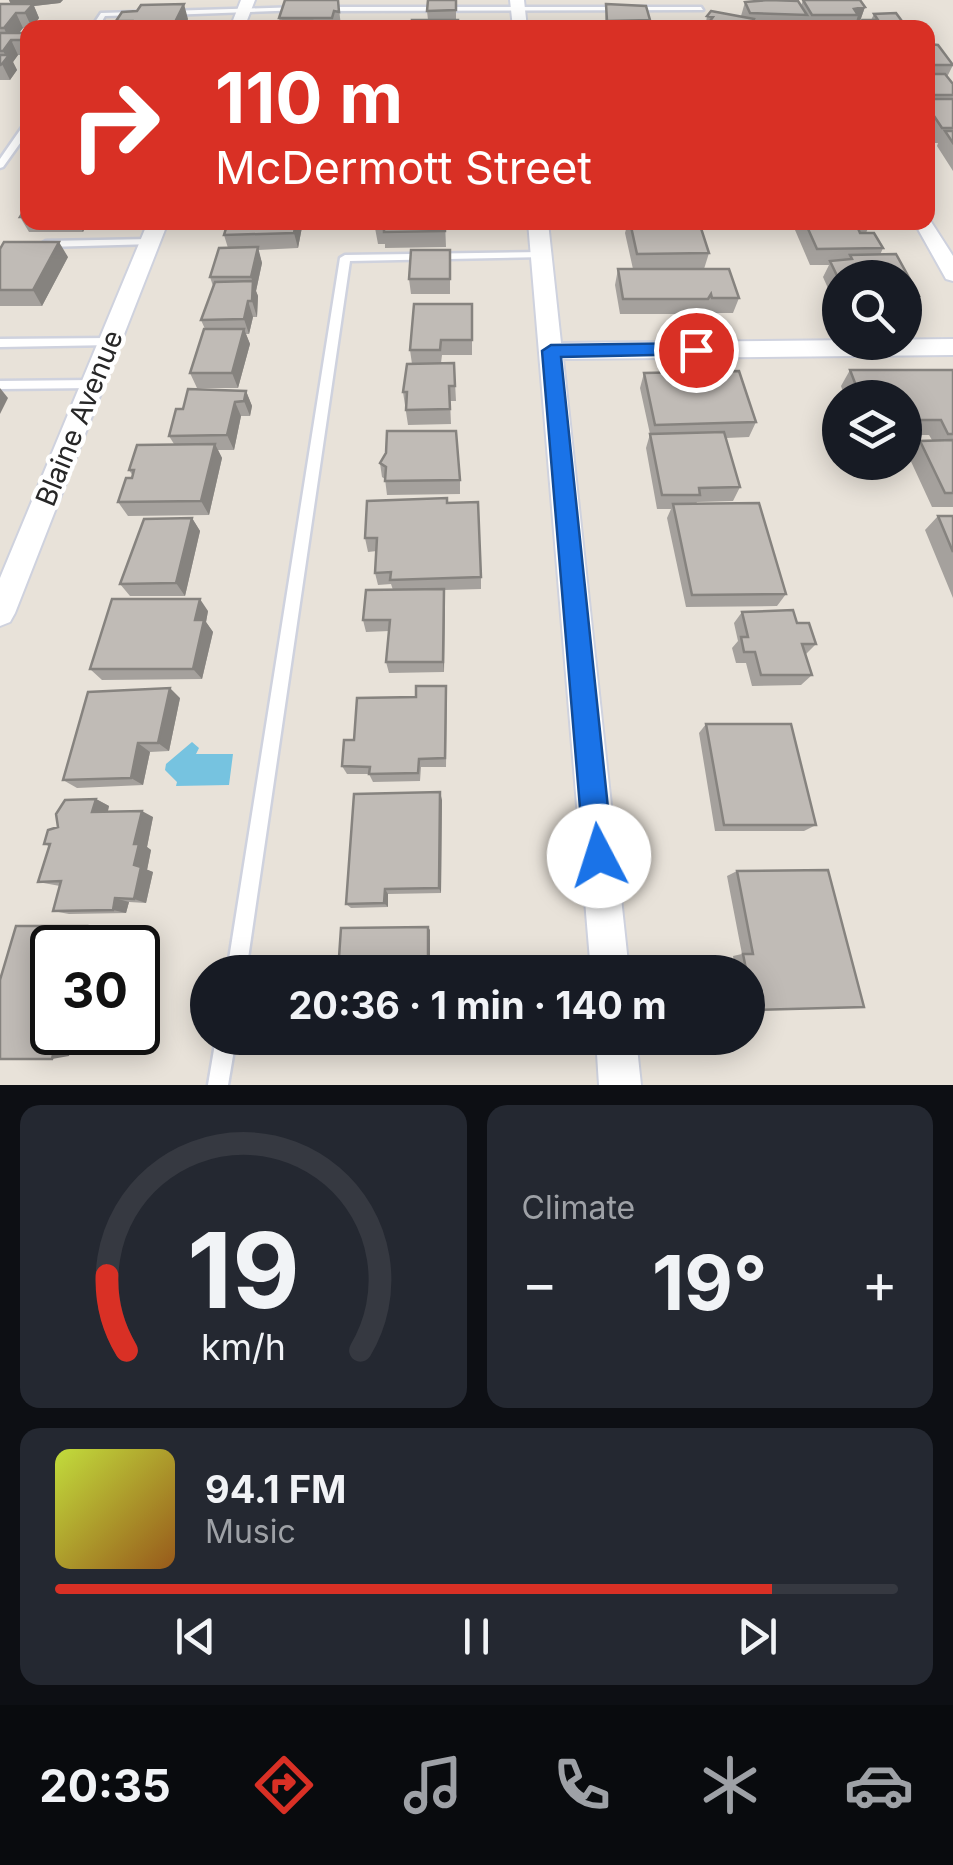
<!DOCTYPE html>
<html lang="en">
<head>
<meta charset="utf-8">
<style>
	body { margin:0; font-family:Inter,sans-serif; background:#242831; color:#f1f3f6; height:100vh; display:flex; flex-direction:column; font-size:38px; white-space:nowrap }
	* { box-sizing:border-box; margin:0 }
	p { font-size:32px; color:#9ea1a6 }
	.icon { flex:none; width:55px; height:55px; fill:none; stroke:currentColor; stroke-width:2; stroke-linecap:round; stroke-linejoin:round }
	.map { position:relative; height:1085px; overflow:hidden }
	.details { display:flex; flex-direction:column; gap:20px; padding:20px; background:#0d0f14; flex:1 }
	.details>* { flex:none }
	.hud { position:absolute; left:20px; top:20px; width:915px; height:210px; border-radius:20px; box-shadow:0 5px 25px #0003; background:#d93025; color:#fff; overflow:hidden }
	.controls { position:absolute; left:822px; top:260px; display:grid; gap:20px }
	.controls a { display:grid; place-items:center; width:100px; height:100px; border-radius:50%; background:#171b24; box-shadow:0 5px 25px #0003; font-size:50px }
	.speed { position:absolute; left:30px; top:925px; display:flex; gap:20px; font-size:50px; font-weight:700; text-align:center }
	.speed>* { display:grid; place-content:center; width:130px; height:130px; border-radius:50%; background:#171b24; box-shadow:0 5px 25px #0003; line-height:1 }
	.speed .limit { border:5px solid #111; border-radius:15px; background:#fff; color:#111 }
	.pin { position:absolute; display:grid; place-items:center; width:85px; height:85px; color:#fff; margin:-42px; border:5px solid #fff; border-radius:50%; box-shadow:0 2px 10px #0007 }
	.me { position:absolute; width:110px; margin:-55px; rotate:355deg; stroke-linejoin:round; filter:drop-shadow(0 0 8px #0008) }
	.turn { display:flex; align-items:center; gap:35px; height:210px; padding:0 30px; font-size:45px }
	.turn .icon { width:130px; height:130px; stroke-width:2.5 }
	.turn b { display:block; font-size:70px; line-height:85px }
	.big { font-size:75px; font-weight:700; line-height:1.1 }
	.details .widget { flex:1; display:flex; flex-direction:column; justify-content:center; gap:15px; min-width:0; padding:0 35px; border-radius:20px; background:#242831 }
	.details .dial { align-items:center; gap:0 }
	.dial svg { height:260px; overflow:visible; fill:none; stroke:#363941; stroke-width:7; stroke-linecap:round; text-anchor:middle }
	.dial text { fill:#f1f3f6; stroke:none }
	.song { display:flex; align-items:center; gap:30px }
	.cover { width:120px; height:120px; border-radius:15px; background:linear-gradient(135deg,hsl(70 70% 55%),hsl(30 70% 35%)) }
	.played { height:10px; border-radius:5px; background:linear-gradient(90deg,#d93025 85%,#363941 85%) }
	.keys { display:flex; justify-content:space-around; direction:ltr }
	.heat { display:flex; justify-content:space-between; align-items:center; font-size:55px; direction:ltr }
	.details .tiles { flex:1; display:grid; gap:20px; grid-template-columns:1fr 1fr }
	.widget:last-child { grid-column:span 2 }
	.trip { position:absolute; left:190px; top:955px; width:575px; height:100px; border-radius:50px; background:#171b24; box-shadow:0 5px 25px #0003; font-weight:700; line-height:100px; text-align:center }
	.tabs { display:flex; height:160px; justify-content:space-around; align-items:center; background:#090b0e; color:#9ea1a6 }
	.tabs .icon { width:70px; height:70px }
	.tabs .on { color:#d93025 }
	.tabs b { font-size:45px; color:#f1f3f6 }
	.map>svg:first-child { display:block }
</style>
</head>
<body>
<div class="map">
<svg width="953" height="1085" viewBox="0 0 953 1085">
	<rect width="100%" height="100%" fill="#e8e2d9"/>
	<!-- water -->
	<path fill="#76c3e0" d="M192,742L199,748L196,754H233L229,785L176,786L177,782L165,770L166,764Z"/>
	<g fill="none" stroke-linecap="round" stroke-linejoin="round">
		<defs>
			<path id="lane" d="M301,7L303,10L167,15L163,13L167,11Z
				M701,7L703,10L322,11L318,9L322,7Z
				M136,12L138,15L105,16L98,28H91L101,13Z
				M25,123H28V132L3,167L0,168V159Z
				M150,239L155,242L154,244L46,247L41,244L46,241Z
				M542,252L546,253V257L350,261L246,972H227L340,258L345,255Z
				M109,338L113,339V345L0,347V339Z
				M93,380L99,384L93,388L0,389V381Z
				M216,1038H236L228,1085H208Z"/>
			<path id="street" d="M241,0H255L244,28H230Z
				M510,0H524L527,28H513Z
				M928,217L953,256V281L946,279L914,222H928Z
				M148,222H168L15,613L10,622L0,626V578Z
				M528,222H548L561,343L953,339V355L563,359L629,972H591Z
				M596,1038H636L641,1085H599Z"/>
		</defs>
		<!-- lane casing -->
		<use href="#lane" stroke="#cfd2de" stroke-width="5"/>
		<!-- street casing -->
		<use href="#street" stroke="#cfd2de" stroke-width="4"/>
		<!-- lane -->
		<use href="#lane" fill="#fff" fill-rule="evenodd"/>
		<!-- street -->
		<use href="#street" fill="#fff" fill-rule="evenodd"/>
	</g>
	<!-- wall -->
	<path fill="#a5a19d" d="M9,0H63L60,3L34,6L39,18L32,28H23L18,33H23L28,30V55H18L13,62L17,70L10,80H0V4H11Z
		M338,0L341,26L281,28L279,18Z
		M456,0V20H428L427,11Z
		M803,0L865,7L860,21L856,22L854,28H806L804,24L802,28H705L707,16H741L745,2L801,6Z
		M606,4L650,20L648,28H605Z
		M874,14L907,28H860L863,20H871Z
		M188,19L184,28H119L116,21Z
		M928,44L953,65L947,77L953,84V171L937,146L938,143H934L928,134Z
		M28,204V222H88L83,232H29L20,217Z
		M303,222L298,248L258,250L262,263L256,291L258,296L257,317H253L249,334H246L250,344L238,388H197L190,373L205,329L201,320L213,286L210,277L228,248L224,235Z
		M445,222L446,247L385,248V244H378L375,228Z
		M628,222H699L709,253L704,269L739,298L733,313H707L706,310L703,314H620L615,285L618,269H633L625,233Z
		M798,222H868L869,226L866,233H874L883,248L880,255L896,254L919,296L909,312H905V278H840L839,313L823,277L829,265H810L795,230Z
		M0,249L68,257L42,306H0Z
		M450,250V294H411L409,279Z
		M472,304V355H442L441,363H454L456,401H450L451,424L408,425L403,392L412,364L410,350Z
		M850,370H953V507H932L908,455L920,441L932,440L929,435H905V398H845L841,386Z
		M644,373L756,422L749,437L726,438L740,487L733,501L697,502L696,504L786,594L777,606L686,607L667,518L671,509H657L646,448L650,434L640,388Z
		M246,391L252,406L250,416H241L234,450H218L222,458L209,515L128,516L118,502L133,476L129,470L174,444L169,436L183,409Z
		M380,463L460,480V494L387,495L385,479L382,477Z
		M447,503L481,577V589L444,590V672L389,673L386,662L389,631L366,632L363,620L393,590L391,584L378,585L375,573L377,551L368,552L365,538Z
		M938,516H953V598L925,530Z
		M192,518L200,531L185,596H130L120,584Z
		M208,611L206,622L213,632L202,679L102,680L90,669Z
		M742,612L797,623L816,644L805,655L812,675L801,685L752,686L746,663H736L732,648L738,641L734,623Z
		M447,696L446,767H421L420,781L373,782L369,774H347L342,766L354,740Z
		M180,698L169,751L150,752L143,785L77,788L63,780Z
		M706,724L816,825L804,831H715L699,733Z
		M96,799L109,806L108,811L153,817L147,847L151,850L147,870L153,872L146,903L129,902L126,913L69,914L53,911L60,886L38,882L49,846L44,844Z
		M442,800L441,893L388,894V907L351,908L346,904Z
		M737,871L864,1007L748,1009V972H736L733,956L742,954L727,876Z"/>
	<!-- shaded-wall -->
	<path fill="#86837f" d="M9,0H63L60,3L34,6L39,18L32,28L25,13L12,7Z
		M184,4L188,19L184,28H172Z
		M865,7L860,21L856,22L858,15L854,9Z
		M16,13L23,28L12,42L18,55L13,62L17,70L10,80L2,64L7,58L3,51L10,42L4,28Z
		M78,222H88L83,232Z
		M296,222H303L298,248L294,233Z
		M59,242L68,257L42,306L33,290Z
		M258,247L262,263L256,291L258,296L257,317L252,301L253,283L251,277Z
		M248,301L253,317L249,334L244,319Z
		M244,329L250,344L238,388L232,373Z
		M0,388L8,398L0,414Z
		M246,391L252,406L250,416L244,401Z
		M235,402L241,416L234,450L227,435Z
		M215,444L222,458L209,515L201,501Z
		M192,518L200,531L185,596L176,583Z
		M444,589L445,602L444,672L443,662Z
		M200,599L208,611L206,622L213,632L202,679L193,669L195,620Z
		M170,688L180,698L169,751L158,743Z
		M138,743L150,752L143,785L131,778Z
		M440,792L442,800L441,893L439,888Z
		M96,799L109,806L106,818L92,812Z
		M142,811L153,817L147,847L151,850L147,870L134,865V844Z
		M141,867L153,872L146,903L134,899Z
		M385,889L388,894V907L384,903Z
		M115,898L129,902L126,913L113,910Z
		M87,926L102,929L97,948H82Z
		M428,927L430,930V969L428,967Z
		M58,1032H75L69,1056L52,1059Z"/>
	<!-- building -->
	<path fill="#c0bbb6" stroke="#86837f" stroke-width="2.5" d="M285,0H338L339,12L334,11L332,18H279Z
		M428,0H456V10L427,11Z
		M769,0L798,1L807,15L750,13L745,2Z
		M803,0H860L865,7L854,9L858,15H812Z
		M0,4H33L25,13H16L4,28H0Z
		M184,4L172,28H129L132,21H116L122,12L137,11L141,5Z
		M606,4L646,6L650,20L607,21Z
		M711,11L754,19L750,28H705L713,17L707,16Z
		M896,13L907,28H869L863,20H878L874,14Z
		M412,20H458V28H413Z
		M283,21H312L311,28H281Z
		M25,30H28V40H11L3,51H0V33H23Z
		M928,44L938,45L953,65H928Z
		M0,55H9L2,64L0,65Z
		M928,74H945L953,84V95H928Z
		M928,99H953V128H942L928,107Z
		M945,131H953V143Z
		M28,204V217H20Z
		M228,222H296L294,233L224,235Z
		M376,222H445V231L384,232V228H375Z
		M630,222H699L709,253L637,254Z
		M805,222H868L869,226H857L860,233H874L883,248L817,249Z
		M4,242H59L33,290H0V249Z
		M258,247L251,277H210L219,248Z
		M411,250H450V279H409Z
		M896,254L919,296L905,297V278H840V282L830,261L852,259L850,255Z
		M618,269H729L739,298H712L711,294L708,299H623Z
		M253,281L252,301H248L244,319L201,320L215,282Z
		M414,304H472V340H441L440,350H410Z
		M204,329H244L232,373H190Z
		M454,363L455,386H449L450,409L406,410L407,392H403L407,364Z
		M850,370H953V434H948L941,420H905V398L860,396Z
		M739,371L756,422L655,425L644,373Z
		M188,389L246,391L244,401L235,402L227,435L169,436L176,409H183Z
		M387,431H456L460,480L385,481L386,467L380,463L386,453Z
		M724,432L740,487L699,488L700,495H662L650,434Z
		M953,440V493H945L920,441Z
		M215,444L201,501L118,502L126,478H132L134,470H129L137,445Z
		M447,498V503L478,502L481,577L390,580L391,572L375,573L377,538H365L367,501Z
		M759,503L786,594L692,595L673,504Z
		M938,516H953V552Z
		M192,518L176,583L120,584L144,519Z
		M444,589L443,662H386L390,620H363L366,590Z
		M112,599H200L195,620H204L193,669H90Z
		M793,610L797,623H809L816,644H802L812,675H761L755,652H744L741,637H748L742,612Z
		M416,686H446L445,758L419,759L418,773L369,774L370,767L342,766L344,740H354L357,698L416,697Z
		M170,688L158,743H138L131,778L63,780L88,692Z
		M706,724H791L816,825H724Z
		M440,792L439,888L385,889L384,903L346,904L354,794Z
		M96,799L92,812L142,811L134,844H139L134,865L141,867L134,899L115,898L113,910L53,911L61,881L38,882L50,844H44L48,830L58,827L56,814L65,800Z
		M828,870L864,1007L754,1010L743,954H753L737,871Z
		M16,926H87L82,948H52V1032H58L52,1059H0V980Z
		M428,927V967H442V972H338L341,928Z
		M340,1038H441V1049L339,1050Z"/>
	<!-- route -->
	<path fill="#1a73e8" stroke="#114b97" stroke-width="2.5" d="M696,343L705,350L702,354L561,357L613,856L609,866L599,871L588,866L584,856L542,351L551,345Z"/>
	<g text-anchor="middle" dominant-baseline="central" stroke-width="9" stroke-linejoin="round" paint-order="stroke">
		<!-- street labels -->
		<g font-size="28" fill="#272727" stroke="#fff">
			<text transform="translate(79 418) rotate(-68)">Blaine Avenue</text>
		</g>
	</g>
</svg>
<div class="controls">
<a><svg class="icon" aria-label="search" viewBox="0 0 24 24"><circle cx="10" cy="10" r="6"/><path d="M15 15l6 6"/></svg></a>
<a><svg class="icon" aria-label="layers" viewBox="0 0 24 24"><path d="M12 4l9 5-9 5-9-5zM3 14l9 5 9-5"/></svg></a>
</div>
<div class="speed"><div class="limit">30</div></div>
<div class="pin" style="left:696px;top:350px;background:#d93025"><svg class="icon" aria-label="arrive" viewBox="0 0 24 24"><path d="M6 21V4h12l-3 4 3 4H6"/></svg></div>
<svg class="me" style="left:599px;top:856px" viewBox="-20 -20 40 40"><circle r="19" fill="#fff"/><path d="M0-13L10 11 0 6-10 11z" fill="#1a73e8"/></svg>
<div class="trip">20:36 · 1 min · 140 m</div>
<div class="hud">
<div class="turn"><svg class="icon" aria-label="right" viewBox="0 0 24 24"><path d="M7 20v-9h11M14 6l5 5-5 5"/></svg><div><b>110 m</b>McDermott Street</div></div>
</div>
</div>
<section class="details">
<div class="tiles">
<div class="widget dial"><svg viewBox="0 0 100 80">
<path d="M14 69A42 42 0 1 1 86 69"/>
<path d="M14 69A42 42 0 0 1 8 46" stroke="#d93025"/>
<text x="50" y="56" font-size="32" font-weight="700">19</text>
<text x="50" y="72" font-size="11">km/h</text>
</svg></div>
<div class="widget"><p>Climate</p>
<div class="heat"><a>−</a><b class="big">19°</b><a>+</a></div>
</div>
<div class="widget">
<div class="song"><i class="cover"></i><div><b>94.1 FM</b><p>Music</p></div></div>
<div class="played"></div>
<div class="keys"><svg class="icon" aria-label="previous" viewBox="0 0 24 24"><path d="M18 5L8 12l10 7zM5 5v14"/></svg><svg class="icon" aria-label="pause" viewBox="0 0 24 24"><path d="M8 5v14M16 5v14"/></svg><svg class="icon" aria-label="next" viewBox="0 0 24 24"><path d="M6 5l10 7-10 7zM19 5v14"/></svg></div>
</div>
</div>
</section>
<nav class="tabs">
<b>20:35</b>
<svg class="icon on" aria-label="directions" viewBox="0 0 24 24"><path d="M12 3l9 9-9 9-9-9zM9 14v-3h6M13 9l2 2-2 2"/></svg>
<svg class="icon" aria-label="music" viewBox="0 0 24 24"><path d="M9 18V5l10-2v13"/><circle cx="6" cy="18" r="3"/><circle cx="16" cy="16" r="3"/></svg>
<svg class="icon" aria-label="phone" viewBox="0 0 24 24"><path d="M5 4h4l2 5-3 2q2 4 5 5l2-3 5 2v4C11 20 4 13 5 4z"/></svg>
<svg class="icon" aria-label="climate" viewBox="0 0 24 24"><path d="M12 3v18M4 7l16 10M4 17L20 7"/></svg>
<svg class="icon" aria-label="car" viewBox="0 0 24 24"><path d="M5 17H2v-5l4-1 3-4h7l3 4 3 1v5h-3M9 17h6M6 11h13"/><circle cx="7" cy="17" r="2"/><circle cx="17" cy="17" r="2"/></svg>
</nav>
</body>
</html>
